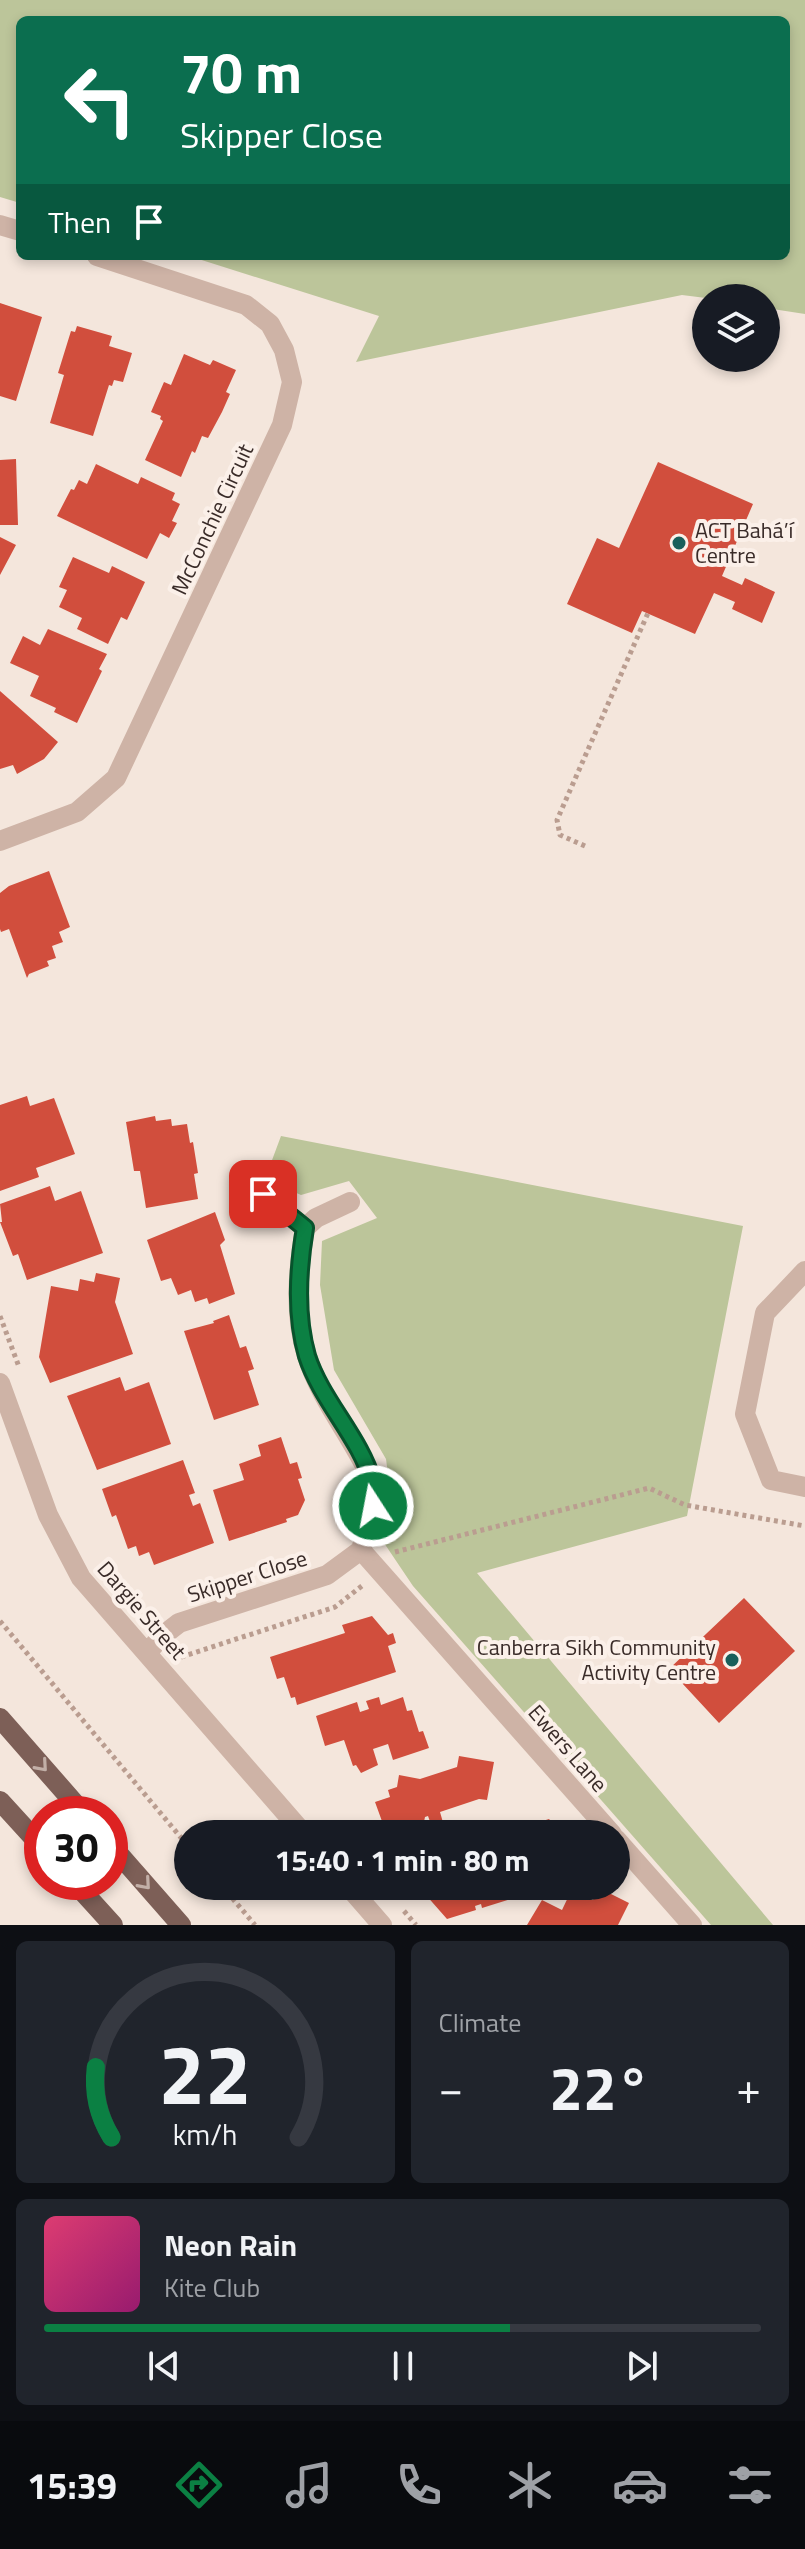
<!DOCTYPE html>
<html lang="en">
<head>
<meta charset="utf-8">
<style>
	body { margin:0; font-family:"Titillium Web",sans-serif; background:#20242c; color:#f1f3f6; height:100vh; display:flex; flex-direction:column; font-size:30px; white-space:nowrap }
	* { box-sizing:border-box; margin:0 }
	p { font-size:26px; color:#9ea1a6 }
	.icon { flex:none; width:44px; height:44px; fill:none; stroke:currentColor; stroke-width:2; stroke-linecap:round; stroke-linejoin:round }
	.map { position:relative; height:1925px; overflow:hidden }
	.details { display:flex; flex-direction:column; gap:16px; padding:16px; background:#0d0f14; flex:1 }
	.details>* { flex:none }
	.banner { position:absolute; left:16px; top:16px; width:774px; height:244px; border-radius:12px; box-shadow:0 4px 12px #0003; background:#0b6e4f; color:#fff; overflow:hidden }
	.fabs { position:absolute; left:692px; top:284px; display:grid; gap:16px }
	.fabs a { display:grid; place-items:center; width:88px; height:88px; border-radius:50%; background:#171b24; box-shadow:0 4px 12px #0003; font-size:40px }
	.speed { position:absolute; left:24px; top:1796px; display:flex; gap:16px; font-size:40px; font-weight:700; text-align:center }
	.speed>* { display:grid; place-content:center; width:104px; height:104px; border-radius:50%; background:#171b24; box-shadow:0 4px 12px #0003; line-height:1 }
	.speed .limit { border:12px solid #d22; background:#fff; color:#111 }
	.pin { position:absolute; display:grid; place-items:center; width:68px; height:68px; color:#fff; margin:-34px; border-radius:16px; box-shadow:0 4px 12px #0006 }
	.me { position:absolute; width:88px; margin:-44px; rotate:349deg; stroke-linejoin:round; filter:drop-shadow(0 0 6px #0008) }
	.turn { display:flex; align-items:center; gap:28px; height:168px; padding:0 32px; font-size:36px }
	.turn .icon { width:104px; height:104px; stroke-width:2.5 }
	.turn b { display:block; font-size:56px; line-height:68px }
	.then { display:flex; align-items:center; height:76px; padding:0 32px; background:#0003; gap:16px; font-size:30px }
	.big { font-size:60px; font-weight:700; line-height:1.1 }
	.details .tile { flex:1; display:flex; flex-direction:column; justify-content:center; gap:12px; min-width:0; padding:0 28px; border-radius:12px; background:#20242c }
	.details .dial { align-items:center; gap:0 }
	.dial svg { height:208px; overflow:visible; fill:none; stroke:#363941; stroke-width:7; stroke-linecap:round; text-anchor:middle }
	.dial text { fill:#f1f3f6; stroke:none }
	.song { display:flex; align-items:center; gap:24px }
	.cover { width:96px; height:96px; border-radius:12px; background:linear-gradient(135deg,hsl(340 70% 55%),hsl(320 70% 35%)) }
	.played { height:8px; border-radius:4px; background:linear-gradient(90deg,#0b8043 65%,#363941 65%) }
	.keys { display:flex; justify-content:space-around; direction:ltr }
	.heat { display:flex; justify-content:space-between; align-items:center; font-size:44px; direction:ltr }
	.details .tiles { flex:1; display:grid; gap:16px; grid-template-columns:1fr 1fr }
	.tile:last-child { grid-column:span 2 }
	.trip { position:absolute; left:174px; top:1820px; width:456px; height:80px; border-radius:40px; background:#171b24; box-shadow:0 4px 12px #0003; font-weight:700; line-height:80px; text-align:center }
	.dock { display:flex; height:128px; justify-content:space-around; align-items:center; background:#090b0e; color:#9ea1a6 }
	.dock .icon { width:56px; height:56px }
	.dock .active { color:#0b8043 }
	.dock b { font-size:36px; color:#f1f3f6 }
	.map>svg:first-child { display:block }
</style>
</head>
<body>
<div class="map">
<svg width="805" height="1925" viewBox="0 0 805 1925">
	<rect width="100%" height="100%" fill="#f4e6dc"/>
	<!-- green -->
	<path fill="#bcc59a" d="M0,0H805V314L766,308V298H706L682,295L356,362L379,316L189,256H786V20H20V203L0,197Z
		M281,1136L743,1226L687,1516L477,1573L773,1925H711L413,1586L380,1537L391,1497L386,1459L334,1370L320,1285L322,1241L377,1218L349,1181L301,1195L265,1179Z"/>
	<!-- building -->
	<path fill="#d14e3d" d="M0,303L42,317L16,401L0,396Z
		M77,326L112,336L109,346L132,353L123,382L114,380L112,386L109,385L93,436L50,423L64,375L58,373L71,331L75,332Z
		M184,354L210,365L213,360L236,370L226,392L230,394L222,412L208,438L202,436L195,453L192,451L181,477L145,460L163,421L160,419L161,416L151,412L164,382L171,385Z
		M16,459L18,525H0V460Z
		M658,462L753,504L722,576L742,585L745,578L775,592L762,623L732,609L735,602L714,593L695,634L642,611L632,633L567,604L597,538L619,548Z
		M96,464L138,484L141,477L175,493L172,500L180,504L172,521L177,523L169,538L160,533L147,559L57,516L71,489L74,490L79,480L87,484Z
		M0,537L16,545L0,575Z
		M73,557L109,573L112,566L145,582L127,620L121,617L108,644L77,629L82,618L59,607L67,590L59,587Z
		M48,629L107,654L99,669L102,671L77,723L54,712L56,708L30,696L39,676L10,663L23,636L40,645Z
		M0,691L58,742L44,759L17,774L13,765L0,769Z
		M49,871L70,927L59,932L63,942L52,946L56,958L47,961L49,966L29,974L27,978L9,929L1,932L0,929V893L9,886Z
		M27,1096L30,1106L54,1098L75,1154L36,1168L39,1177L0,1191V1105Z
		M155,1116L156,1121L171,1119L172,1126L187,1124L190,1143L193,1142L198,1173L194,1174L198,1199L146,1208L140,1171H134L126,1122Z
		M50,1186L55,1201L81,1191L103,1253L27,1280L18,1254L13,1256L0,1222H2L0,1204Z
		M215,1212L225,1240L220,1245L235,1294L209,1304L207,1298L195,1302L191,1290L178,1295L171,1278L161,1281L147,1240Z
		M96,1273L120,1278L115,1302L133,1354L50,1383L39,1357L51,1286L78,1291L80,1279L94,1282Z
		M229,1315L240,1348L246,1346L254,1369L248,1371L259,1405L214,1420L184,1331L214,1323L213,1321Z
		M120,1377L125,1391L149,1382L171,1444L97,1470L67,1396Z
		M281,1437L290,1464L297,1462L302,1478L298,1479L305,1500L298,1515L286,1519L287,1522L229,1541L213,1490L244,1480L239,1464L261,1456L258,1445Z
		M183,1460L195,1493L189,1495L193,1506L200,1503L214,1543L154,1565L149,1552L139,1556L136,1546L128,1549L116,1515L112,1517L102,1489Z
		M744,1598L795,1651L719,1723L669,1669Z
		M372,1616L388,1635L393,1633L396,1643L388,1646L396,1672L297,1705L295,1697L291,1698L284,1677L277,1679L270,1657L345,1633L342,1625Z
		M379,1697L381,1705L403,1697L407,1711L412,1710L419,1732L423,1731L429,1748L393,1760L388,1744L373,1749L378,1765L361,1773L356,1765L353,1766L344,1740L325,1746L316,1716L357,1702L360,1712L369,1709L366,1701Z
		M459,1756L494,1762L487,1800L479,1799L440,1812L444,1826L433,1830L428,1816L425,1817L422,1831L389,1825L390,1821L383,1824L375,1802L390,1797L388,1790L397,1787L399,1775L420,1779L457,1767Z
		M549,1819L562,1834H519L518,1829Z
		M449,1886H549V1887L482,1908L481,1904L475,1906L476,1910L447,1919L425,1894Z
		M599,1888L629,1903L618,1925H527L542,1900L562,1910L572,1889L593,1900Z"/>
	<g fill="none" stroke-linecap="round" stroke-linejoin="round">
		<!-- path -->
		<path stroke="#ba9d90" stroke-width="5" stroke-dasharray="4 4" stroke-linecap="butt" d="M585,846L560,835L557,820L648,613
			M0,1316L19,1367
			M395,1552L649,1488L685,1505L805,1526
			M0,1621L188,1846
			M181,1657L335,1607L363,1585
			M326,1823L336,1834
			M222,1886L255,1925
			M404,1911L416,1925"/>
		<!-- minor -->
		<path stroke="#ceb3a6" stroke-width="20" d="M0,225L20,231
			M0,841L77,812L116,778L282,425L292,382L284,350L270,324L246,305L97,256
			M263,1194L305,1228
			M805,1271L765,1313L745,1414L771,1480L805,1487
			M0,1383L48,1515L81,1578L304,1834
			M361,1550L612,1834
			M147,1653L161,1637L179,1623L327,1575L361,1550L373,1506V1482C354,1439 321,1401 307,1356C294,1315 298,1270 305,1228L316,1218L350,1202
			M616,1839L692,1925
			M348,1886L382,1925"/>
		<!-- major -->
		<path stroke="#7d5f57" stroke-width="20" d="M0,1718L84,1814
			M0,1801L42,1847
			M110,1844L181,1925
			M74,1882L113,1925"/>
	</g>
	<!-- one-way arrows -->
	<defs><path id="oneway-chevron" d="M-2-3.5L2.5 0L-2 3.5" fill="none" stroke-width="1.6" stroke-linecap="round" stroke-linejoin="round" transform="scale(2)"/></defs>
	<g stroke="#c2afa7">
		<use href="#oneway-chevron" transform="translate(42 1766) rotate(49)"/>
		<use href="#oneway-chevron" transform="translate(145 1884) rotate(49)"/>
	</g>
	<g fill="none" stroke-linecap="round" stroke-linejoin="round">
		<defs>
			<path id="route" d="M263,1194L305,1228C298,1270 295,1314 307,1356C321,1400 361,1439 372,1481C374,1489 373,1498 373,1506"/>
		</defs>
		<!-- route casing -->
		<use href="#route" stroke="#07532c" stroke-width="20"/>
		<!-- route -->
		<use href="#route" stroke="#0b8043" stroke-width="14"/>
	</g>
	<!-- markers -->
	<g fill="#195f5b" stroke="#fbf0e9" stroke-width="3">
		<circle cx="679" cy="543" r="8"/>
		<circle cx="732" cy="1660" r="8"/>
	</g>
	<g text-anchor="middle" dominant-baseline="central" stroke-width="8" stroke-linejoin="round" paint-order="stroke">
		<!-- street labels -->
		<g font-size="22" fill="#392b28" stroke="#fbf0e9">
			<text transform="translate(212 519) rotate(-65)">McConchie Circuit</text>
			<text transform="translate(247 1576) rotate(-18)">Skipper Close</text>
			<text transform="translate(142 1610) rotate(49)">Dargie Street</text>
			<text transform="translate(568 1748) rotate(49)">Ewers Lane</text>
		</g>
		<!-- poi labels -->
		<g font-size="22" fill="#392b28" stroke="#fbf0e9" text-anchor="start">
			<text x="695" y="530">ACT Bahá’í<tspan x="695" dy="25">Centre</tspan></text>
			<text x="716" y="1647" text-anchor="end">Canberra Sikh Community<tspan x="716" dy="25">Activity Centre</tspan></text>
		</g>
	</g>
</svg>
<div class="fabs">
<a><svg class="icon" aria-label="layers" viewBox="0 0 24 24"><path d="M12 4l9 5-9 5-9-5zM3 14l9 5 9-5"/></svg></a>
</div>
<div class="speed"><div class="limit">30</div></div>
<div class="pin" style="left:263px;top:1194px;background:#d93025"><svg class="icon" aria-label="arrive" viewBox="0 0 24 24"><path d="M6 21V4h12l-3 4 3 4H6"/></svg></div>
<svg class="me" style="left:373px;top:1506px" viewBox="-20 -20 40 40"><circle r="17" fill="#0b8043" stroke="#fff" stroke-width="3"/><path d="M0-11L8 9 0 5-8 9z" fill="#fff"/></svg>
<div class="trip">15:40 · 1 min · 80 m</div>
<div class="banner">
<div class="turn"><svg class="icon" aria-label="left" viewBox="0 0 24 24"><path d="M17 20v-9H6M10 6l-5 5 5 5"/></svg><div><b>70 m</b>Skipper Close</div></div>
<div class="then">Then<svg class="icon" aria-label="arrive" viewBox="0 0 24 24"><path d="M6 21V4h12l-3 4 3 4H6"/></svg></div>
</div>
</div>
<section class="details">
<div class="tiles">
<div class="tile dial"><svg viewBox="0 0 100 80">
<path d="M14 69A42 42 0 1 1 86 69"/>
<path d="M14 69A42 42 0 0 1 8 42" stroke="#0b8043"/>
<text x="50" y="56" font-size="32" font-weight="700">22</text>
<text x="50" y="72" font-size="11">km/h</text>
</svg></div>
<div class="tile"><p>Climate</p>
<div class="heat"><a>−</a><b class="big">22°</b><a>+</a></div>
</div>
<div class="tile">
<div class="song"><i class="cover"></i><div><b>Neon Rain</b><p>Kite Club</p></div></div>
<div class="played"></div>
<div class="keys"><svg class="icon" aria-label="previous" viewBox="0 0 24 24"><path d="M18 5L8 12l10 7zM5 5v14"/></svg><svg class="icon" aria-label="pause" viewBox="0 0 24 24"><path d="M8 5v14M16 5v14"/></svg><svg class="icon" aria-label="next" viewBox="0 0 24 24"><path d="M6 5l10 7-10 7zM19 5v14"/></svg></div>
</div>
</div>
</section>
<nav class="dock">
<b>15:39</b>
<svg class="icon active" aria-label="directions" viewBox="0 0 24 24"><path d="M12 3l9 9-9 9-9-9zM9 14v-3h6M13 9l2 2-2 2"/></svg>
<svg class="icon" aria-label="music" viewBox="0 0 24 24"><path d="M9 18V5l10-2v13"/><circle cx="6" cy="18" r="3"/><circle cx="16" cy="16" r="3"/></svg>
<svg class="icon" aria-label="phone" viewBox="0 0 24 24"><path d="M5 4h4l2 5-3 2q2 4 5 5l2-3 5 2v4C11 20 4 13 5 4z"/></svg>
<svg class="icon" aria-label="climate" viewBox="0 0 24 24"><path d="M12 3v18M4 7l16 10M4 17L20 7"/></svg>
<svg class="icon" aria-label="car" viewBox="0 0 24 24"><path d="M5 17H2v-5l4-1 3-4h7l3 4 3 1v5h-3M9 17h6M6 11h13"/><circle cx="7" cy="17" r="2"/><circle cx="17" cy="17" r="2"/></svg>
<svg class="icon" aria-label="filters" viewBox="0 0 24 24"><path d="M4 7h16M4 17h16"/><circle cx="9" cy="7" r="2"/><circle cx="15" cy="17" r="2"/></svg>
</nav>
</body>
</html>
